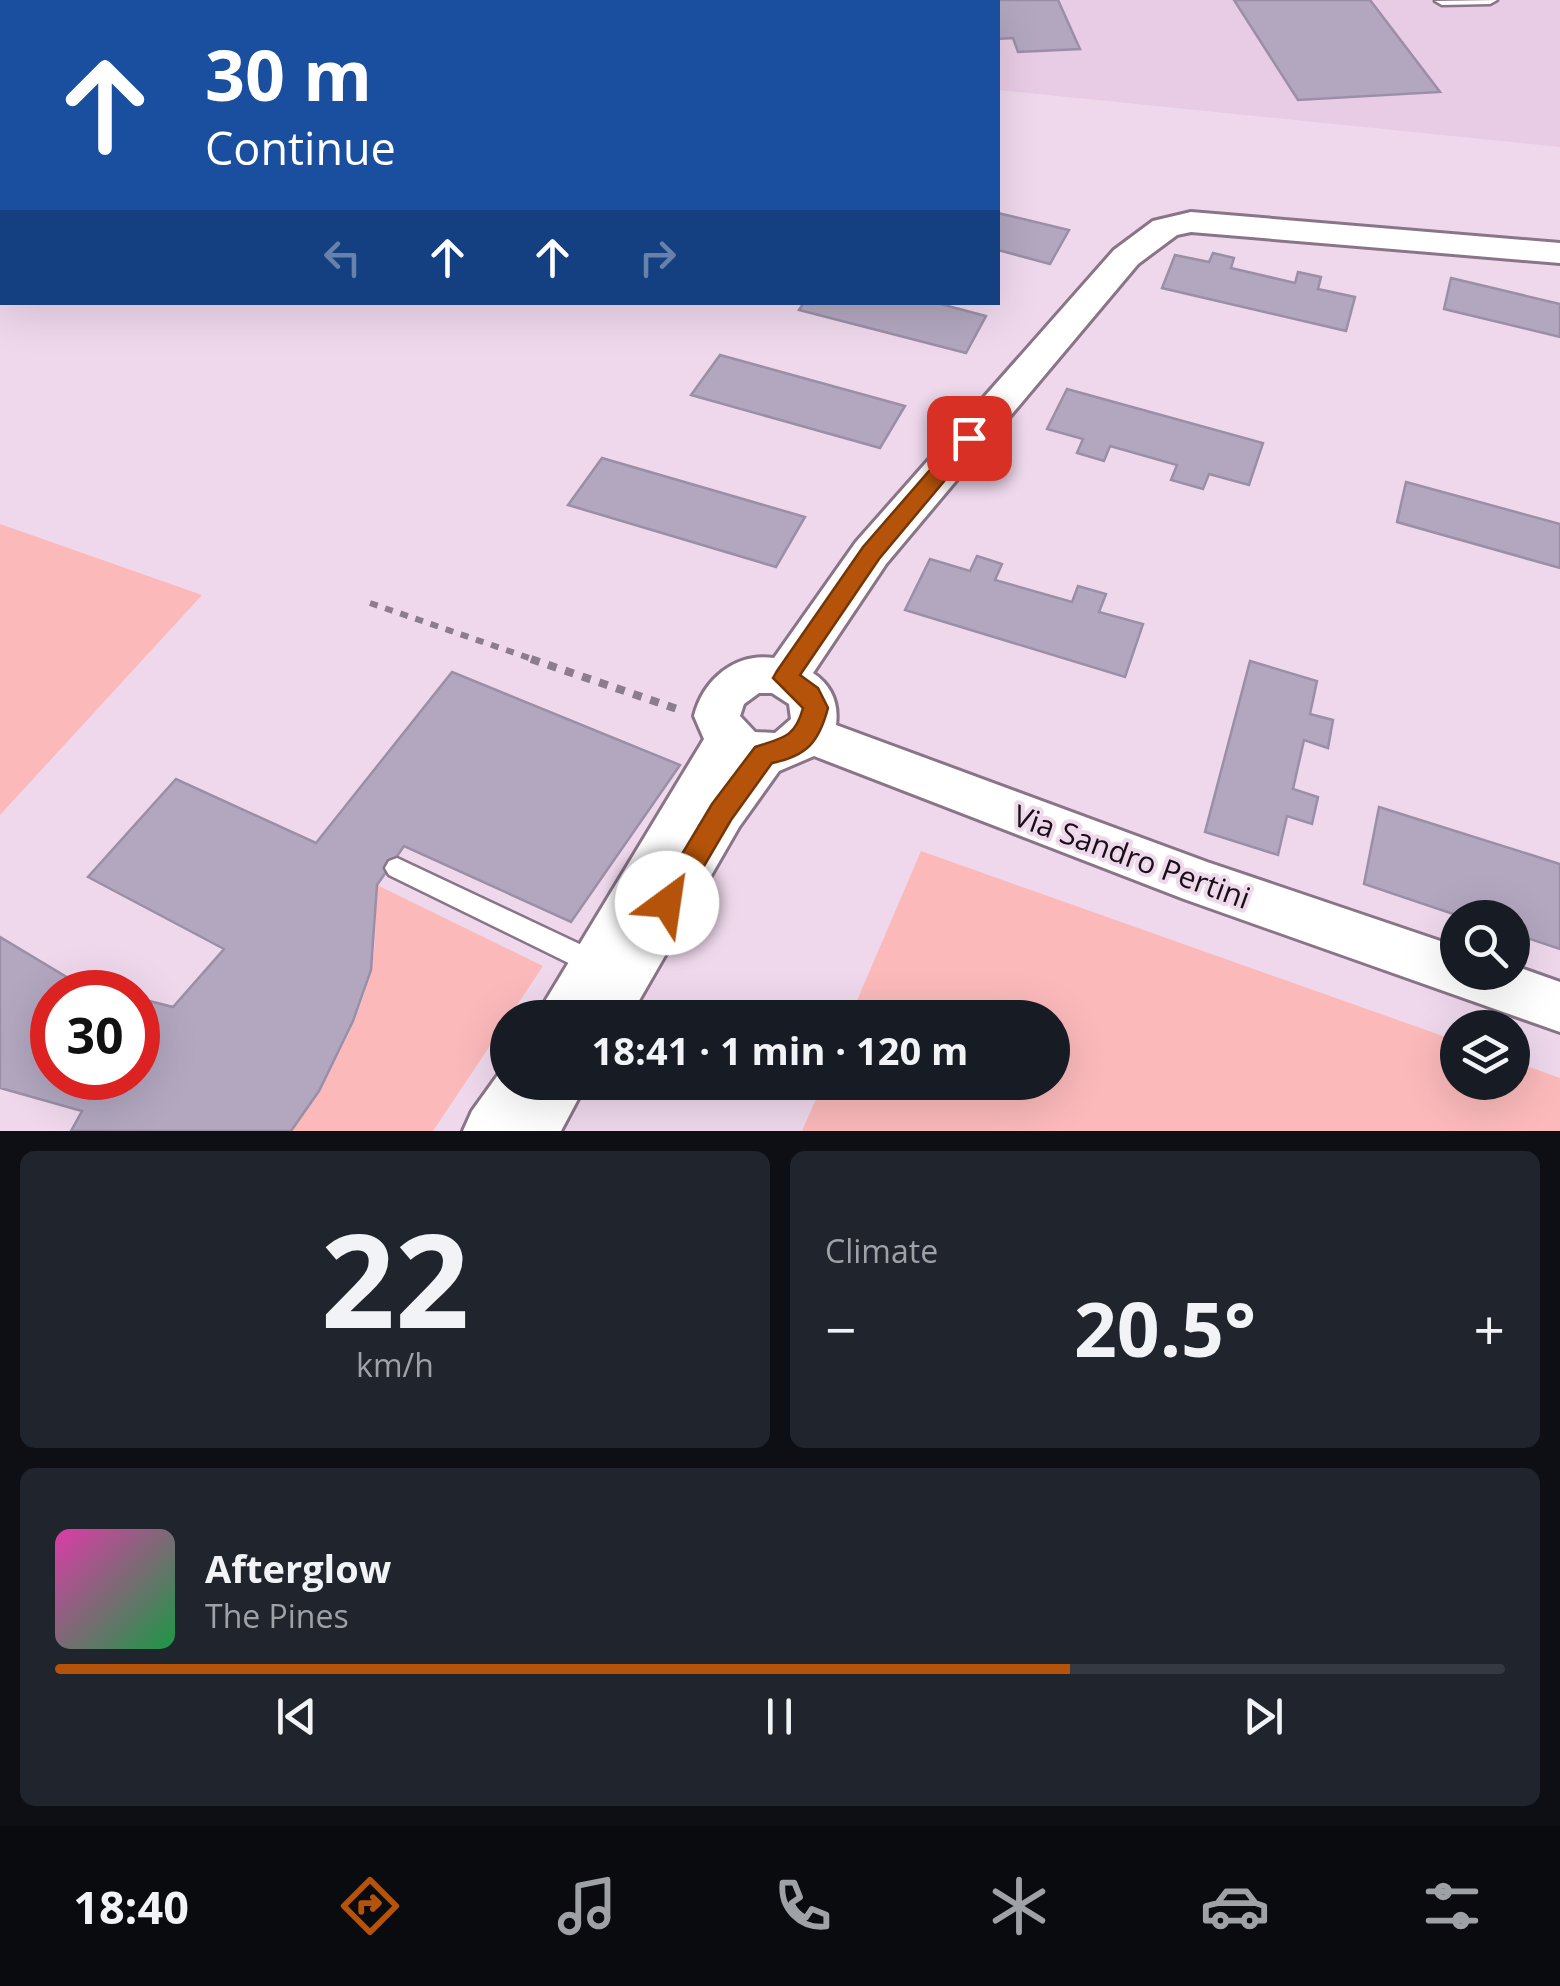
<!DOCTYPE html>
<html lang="en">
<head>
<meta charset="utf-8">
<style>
	body { margin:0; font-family:"Open Sans",sans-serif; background:#20242c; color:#f1f3f6; height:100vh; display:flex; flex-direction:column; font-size:38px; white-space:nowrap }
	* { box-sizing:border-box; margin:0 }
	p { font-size:32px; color:#9ea1a6 }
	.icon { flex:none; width:55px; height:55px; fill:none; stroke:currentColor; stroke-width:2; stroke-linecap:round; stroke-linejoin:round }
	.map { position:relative; height:1131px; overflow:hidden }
	.drawer { display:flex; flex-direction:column; gap:20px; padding:20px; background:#0d0f14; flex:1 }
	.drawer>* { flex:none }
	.top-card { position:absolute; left:0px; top:0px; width:1000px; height:305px; box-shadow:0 10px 40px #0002; background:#1a4fa0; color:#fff; overflow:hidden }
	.controls { position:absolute; left:1440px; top:900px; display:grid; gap:20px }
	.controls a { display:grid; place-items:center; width:90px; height:90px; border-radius:50%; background:#171b24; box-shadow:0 10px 40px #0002; font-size:50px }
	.speed { position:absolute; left:30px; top:970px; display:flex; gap:20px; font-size:50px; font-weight:700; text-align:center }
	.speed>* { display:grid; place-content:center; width:130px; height:130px; border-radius:50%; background:#171b24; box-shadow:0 10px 40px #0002; line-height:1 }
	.speed .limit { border:15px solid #d22; background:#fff; color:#111 }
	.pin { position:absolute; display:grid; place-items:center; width:85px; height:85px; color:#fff; margin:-42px; border-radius:20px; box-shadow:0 5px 15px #0006 }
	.me { position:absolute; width:110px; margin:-55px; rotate:31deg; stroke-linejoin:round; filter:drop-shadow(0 0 8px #0008) }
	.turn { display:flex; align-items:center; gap:35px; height:210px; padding:0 40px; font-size:45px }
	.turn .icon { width:130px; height:130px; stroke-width:2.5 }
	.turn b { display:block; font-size:70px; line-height:85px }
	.lanes { display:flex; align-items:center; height:95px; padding:0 40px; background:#0003; justify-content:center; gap:50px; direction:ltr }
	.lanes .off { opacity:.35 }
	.big { font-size:75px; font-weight:700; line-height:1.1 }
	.drawer .tile { flex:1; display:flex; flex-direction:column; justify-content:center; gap:15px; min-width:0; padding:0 35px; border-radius:15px; background:#20242c }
	.drawer .dial { align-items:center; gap:0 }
	.dial b { font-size:130px; line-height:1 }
	.song { display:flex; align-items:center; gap:30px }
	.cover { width:120px; height:120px; border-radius:15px; background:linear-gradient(135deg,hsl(320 70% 55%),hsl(140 70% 35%)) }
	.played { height:10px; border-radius:5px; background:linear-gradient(90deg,#b45309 70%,#363941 70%) }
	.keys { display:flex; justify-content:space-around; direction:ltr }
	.heat { display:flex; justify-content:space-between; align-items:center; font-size:55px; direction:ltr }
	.drawer .tiles { flex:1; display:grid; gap:20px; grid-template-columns:1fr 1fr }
	.tile:last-child { grid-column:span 2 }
	.trip { position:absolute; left:490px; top:1000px; width:580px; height:100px; border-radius:50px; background:#171b24; box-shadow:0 10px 40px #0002; font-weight:700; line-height:100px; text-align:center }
	.dock { display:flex; height:160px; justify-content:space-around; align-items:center; background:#090b0e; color:#9ea1a6 }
	.dock .icon { width:70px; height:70px }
	.dock .active { color:#b45309 }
	.dock b { font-size:45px; color:#f1f3f6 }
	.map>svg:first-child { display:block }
</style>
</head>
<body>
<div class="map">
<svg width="1560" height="1131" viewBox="0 0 1560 1131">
	<rect width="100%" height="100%" fill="#efd8ec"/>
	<!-- built -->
	<path fill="#e8cbe5" d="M0,0H1560V147L998,90V2H2L0,149Z"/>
	<!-- green -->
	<path fill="#fbb9ba" d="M0,524L202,595L0,815Z
		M921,851L1457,1041L1458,1082H1512L1513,1061L1560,1078V1131H802L823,1083L1052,1082V1018L850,1017Z
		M377,885L543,966L433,1131H291C324,1083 357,1028 371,971C377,944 375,913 377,885Z"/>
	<!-- building -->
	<path fill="#b2a7bf" stroke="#9a8fa7" stroke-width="2.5" d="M782,0H1058L1080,49L1018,52L1013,38L998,39V2Z
		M1234,0H1370L1440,92L1298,100Z
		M998,213L1069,230L1050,264L998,250Z
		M1213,253L1234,258L1231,268L1295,283L1298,272L1321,277L1318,289L1355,297L1346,331L1162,288L1175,255L1209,262Z
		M1451,278L1560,304V337L1444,309Z
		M804,302H933L986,316L966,353L799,310Z
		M720,355L905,406L880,448L691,395Z
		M1067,389L1263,443L1249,485L1209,474L1203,489L1171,480L1177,465L1110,446L1104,461L1077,453L1083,439L1047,429Z
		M602,458L805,517L776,567L568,505Z
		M1406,482L1560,524V568L1397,522Z
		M977,556L1002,564L995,580L1072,602L1078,586L1106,594L1099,612L1143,624L1125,677L905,610L930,559L970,571Z
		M1250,661L1317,681L1310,714L1333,720L1328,748L1304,740L1293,789L1318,797L1312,824L1287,816L1278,855L1205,832Z
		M452,672L680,765L571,922L404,846L377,885L371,970L353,1021L319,1091L291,1131H71L82,1111L0,1088V937L75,982L115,992H52V1078H138V998L173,1007L224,949L88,877L176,779L316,843Z
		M1379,807L1560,864V949L1512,933V918H1465L1364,884Z"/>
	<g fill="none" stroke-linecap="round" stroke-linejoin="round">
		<defs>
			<path id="lane" d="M1497,0L1490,4L1442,5L1435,1Z
				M397,858L607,957L610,965L607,973L598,976L589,973L389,875L385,868L389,861Z"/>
			<path id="street" d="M0,11H2V27H0Z
				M1191,212L1560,243V263L1191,232L1177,235L1138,264L886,564L813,673C831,685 839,703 836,725L1207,862L1458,947V972H1512V965L1560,982V1032L1184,899L814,756L779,771L739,827L629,1018H535L704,739L694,716C703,680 735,652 774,658L856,542L1114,250L1153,221ZM759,693H772L789,704L791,719L775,733L755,732L740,716L744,704Z
				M508,1061V1082H587L561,1131H463L472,1111Z"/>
		</defs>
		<!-- lane casing -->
		<use href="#lane" stroke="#897587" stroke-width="5"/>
		<!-- street casing -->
		<use href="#street" stroke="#897587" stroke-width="6"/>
		<!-- path-far1 -->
		<path stroke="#8d7c8b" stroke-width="6" stroke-dasharray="8 8" stroke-linecap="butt" d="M370,603L538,661"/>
		<!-- path -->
		<path stroke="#8d7c8b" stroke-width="8" stroke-dasharray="9 9" stroke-linecap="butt" d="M531,659L680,710"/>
		<!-- lane -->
		<use href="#lane" fill="#fff" fill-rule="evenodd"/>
		<!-- street -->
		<use href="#street" fill="#fff" fill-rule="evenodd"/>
	</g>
	<!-- route -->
	<path fill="#b45309" stroke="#753606" stroke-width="2.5" d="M969,431L979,438L976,443L879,559L800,675L818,688L828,708C819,742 807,756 772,763L731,820L677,912L667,915L658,912L654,903L658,894L712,804L755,747C782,738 795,738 803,708L773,678L777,671L863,547L962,433Z"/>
	<g text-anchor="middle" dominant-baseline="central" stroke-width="8" stroke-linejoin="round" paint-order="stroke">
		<!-- street labels -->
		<g font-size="30" fill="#181017" stroke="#efd8ec">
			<text transform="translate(1132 856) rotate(20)">Via Sandro Pertini</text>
		</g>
	</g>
</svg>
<div class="controls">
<a><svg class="icon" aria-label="search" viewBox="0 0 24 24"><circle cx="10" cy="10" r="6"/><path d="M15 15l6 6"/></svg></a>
<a><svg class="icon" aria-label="layers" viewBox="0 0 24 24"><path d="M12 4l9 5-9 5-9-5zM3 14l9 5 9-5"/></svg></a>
</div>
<div class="speed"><div class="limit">30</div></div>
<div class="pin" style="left:969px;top:438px;background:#d93025"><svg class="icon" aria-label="arrive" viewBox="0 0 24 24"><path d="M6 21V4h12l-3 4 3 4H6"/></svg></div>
<svg class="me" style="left:667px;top:903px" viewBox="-20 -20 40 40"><circle r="19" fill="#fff"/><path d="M0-13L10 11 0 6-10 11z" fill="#b45309"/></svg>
<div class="trip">18:41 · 1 min · 120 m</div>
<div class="top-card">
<div class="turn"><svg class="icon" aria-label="ahead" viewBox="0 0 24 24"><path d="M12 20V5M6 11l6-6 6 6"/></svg><div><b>30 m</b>Continue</div></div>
<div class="lanes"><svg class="icon off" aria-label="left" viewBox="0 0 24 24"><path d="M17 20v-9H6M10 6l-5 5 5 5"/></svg><svg class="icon" aria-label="ahead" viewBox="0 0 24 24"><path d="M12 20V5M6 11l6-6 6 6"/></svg><svg class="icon" aria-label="ahead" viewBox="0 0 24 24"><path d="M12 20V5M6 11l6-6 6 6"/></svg><svg class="icon off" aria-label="right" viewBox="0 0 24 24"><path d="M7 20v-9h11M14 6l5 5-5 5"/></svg></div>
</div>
</div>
<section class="drawer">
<div class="tiles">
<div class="tile dial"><b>22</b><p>km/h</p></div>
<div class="tile"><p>Climate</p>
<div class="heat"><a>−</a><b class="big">20.5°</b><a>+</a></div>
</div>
<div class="tile">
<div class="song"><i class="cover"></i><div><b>Afterglow</b><p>The Pines</p></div></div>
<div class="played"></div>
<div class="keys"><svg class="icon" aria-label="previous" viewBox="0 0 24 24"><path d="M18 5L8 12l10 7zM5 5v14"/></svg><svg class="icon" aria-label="pause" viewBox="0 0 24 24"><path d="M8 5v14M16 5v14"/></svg><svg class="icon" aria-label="next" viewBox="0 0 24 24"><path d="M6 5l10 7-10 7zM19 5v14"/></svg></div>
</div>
</div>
</section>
<nav class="dock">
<b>18:40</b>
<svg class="icon active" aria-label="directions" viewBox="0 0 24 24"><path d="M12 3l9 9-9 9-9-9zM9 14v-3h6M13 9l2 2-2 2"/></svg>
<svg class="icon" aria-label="music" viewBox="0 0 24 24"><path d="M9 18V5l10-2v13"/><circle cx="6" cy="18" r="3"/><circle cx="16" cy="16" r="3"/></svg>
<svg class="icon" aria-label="phone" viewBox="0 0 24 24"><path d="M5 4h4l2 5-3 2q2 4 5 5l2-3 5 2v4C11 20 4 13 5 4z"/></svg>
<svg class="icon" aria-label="climate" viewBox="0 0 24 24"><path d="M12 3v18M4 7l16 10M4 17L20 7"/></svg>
<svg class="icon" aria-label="car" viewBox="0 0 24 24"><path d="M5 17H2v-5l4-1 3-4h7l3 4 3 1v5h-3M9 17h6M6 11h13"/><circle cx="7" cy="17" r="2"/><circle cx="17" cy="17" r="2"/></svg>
<svg class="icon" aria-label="filters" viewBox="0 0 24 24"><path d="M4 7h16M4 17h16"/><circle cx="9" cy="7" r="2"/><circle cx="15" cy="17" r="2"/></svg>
</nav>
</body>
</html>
